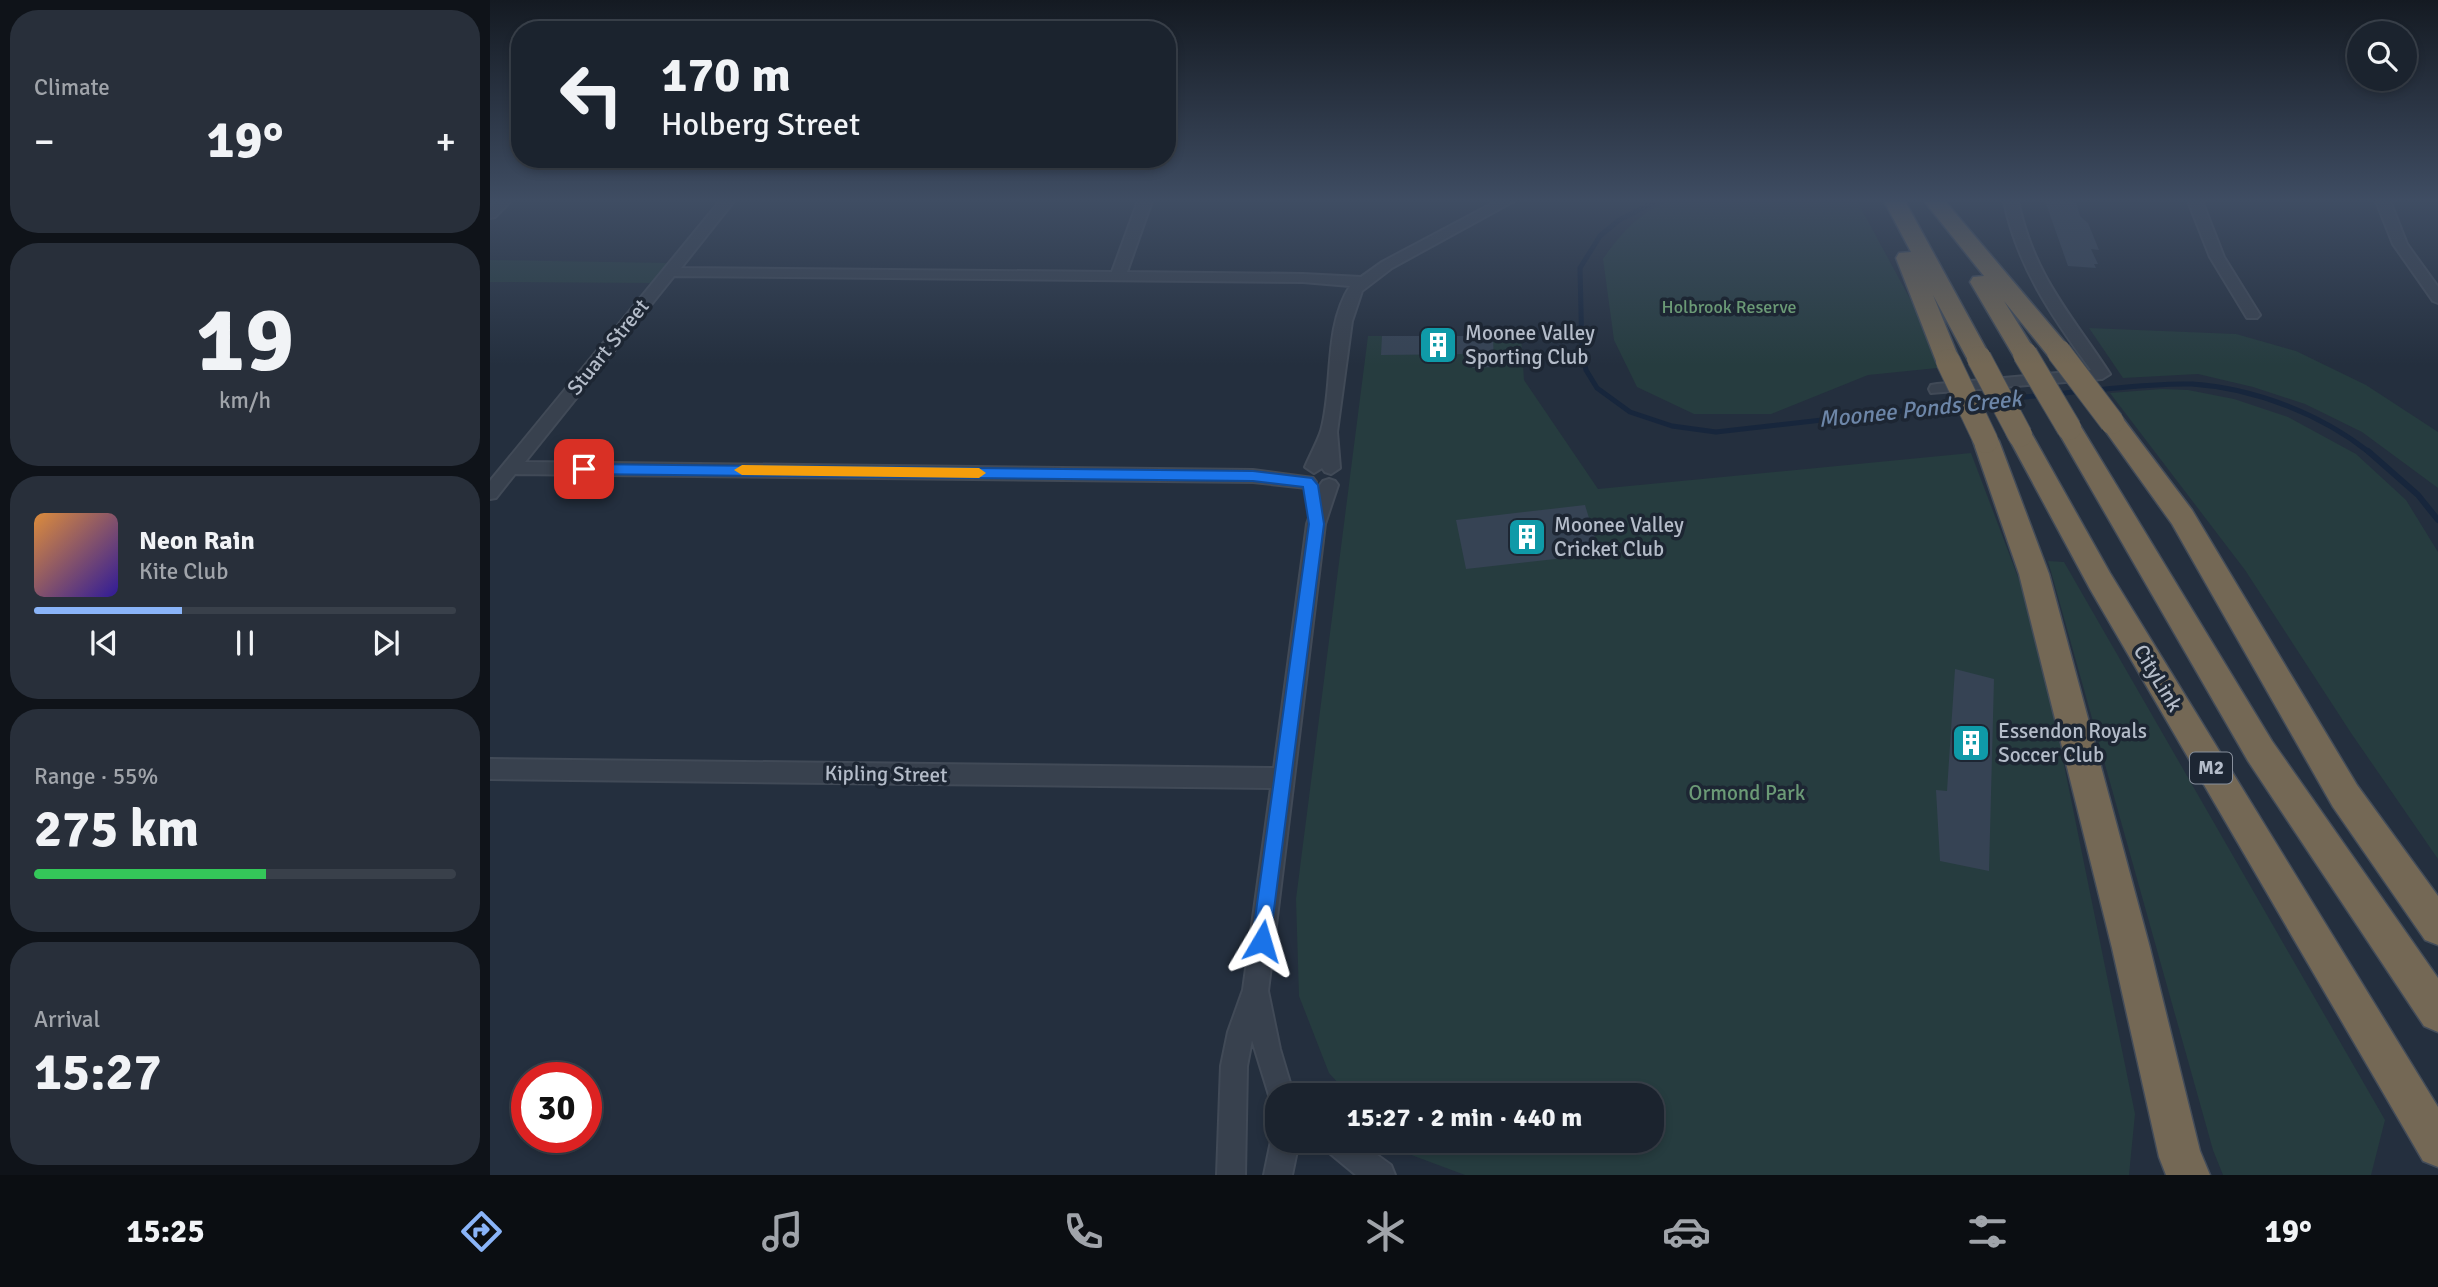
<!DOCTYPE html>
<html lang="en">
<head>
<meta charset="utf-8">
<style>
	body { margin:0; font-family:Signika,sans-serif; background:#282f3a; color:#f1f3f6; height:100vh; display:flex; flex-direction:column; font-size:26px; white-space:nowrap }
	* { box-sizing:border-box; margin:0 }
	p { font-size:23px; color:#a0a4aa }
	.icon { flex:none; width:38px; height:38px; fill:none; stroke:currentColor; stroke-width:2; stroke-linecap:round; stroke-linejoin:round }
	.map { position:relative; flex:1; overflow:hidden }
	.side { display:flex; flex-direction:column; gap:10px; padding:10px; background:#0f1319; width:490px }
	.side>* { flex:none }
	.hud { position:absolute; left:21px; top:21px; width:665px; height:147px; border-radius:28px; box-shadow:0 4px 10px #0003,0 0 0 2px #39404a; background:#1b232e; color:#f1f3f6; overflow:hidden }
	.buttons { position:absolute; left:1857px; top:21px; display:grid; gap:14px }
	.buttons a { display:grid; place-items:center; width:70px; height:70px; border-radius:50%; background:#1b232e; box-shadow:0 4px 10px #0003,0 0 0 2px #39404a; font-size:35px }
	.speed { position:absolute; left:21px; top:1062px; display:flex; gap:14px; font-size:35px; font-weight:700; text-align:center }
	.speed>* { display:grid; place-content:center; width:91px; height:91px; border-radius:50%; background:#1b232e; box-shadow:0 4px 10px #0003,0 0 0 2px #39404a; line-height:1 }
	.speed .limit { border:10px solid #d22; background:#fff; color:#111 }
	.pin { position:absolute; display:grid; place-items:center; width:60px; height:60px; color:#fff; margin:-30px; border-radius:14px; box-shadow:0 4px 10px #0006 }
	.me { position:absolute; width:77px; margin:-38px; rotate:7deg; stroke-linejoin:round; filter:drop-shadow(0 0 5px #0008) }
	.turn { display:flex; align-items:center; gap:24px; height:147px; padding:0 35px; font-size:32px }
	.turn .icon { width:91px; height:91px; stroke-width:2.5 }
	.turn b { display:block; font-size:49px; line-height:60px }
	.big { font-size:52px; font-weight:700; line-height:1.1 }
	.side .tile { flex:1; display:flex; flex-direction:column; justify-content:center; gap:10px; min-width:0; padding:0 24px; border-radius:28px; background:#282f3a }
	.side .dial { align-items:center; gap:0 }
	.dial b { font-size:91px; line-height:1 }
	.song { display:flex; align-items:center; gap:21px }
	.cover { width:84px; height:84px; border-radius:10px; background:linear-gradient(135deg,hsl(30 70% 55%),hsl(250 70% 35%)) }
	.played { height:7px; border-radius:4px; background:linear-gradient(90deg,#8ab4f8 35%,#39404a 35%) }
	.keys { display:flex; justify-content:space-around; direction:ltr }
	.heat { display:flex; justify-content:space-between; align-items:center; font-size:38px; direction:ltr }
	.charge { height:10px; border-radius:5px; background:linear-gradient(90deg,#34c759 55%,#39404a 0) }
	.trip { position:absolute; left:775px; top:1083px; width:399px; height:70px; border-radius:28px; background:#1b232e; box-shadow:0 4px 10px #0003,0 0 0 2px #39404a; font-weight:700; line-height:70px; text-align:center }
	.menu { display:flex; height:112px; justify-content:space-around; align-items:center; background:#0b0e12; color:#a0a4aa }
	.menu .icon { width:49px; height:49px }
	.menu .current { color:#8ab4f8 }
	.menu b { font-size:32px; color:#f1f3f6 }
	main { display:flex; flex:1; min-height:0 }
	.map>svg:first-child { display:block }
</style>
</head>
<body>
<main>
<section class="side">
<div class="tile"><p>Climate</p>
<div class="heat"><a>−</a><b class="big">19°</b><a>+</a></div>
</div>
<div class="tile dial"><b>19</b><p>km/h</p></div>
<div class="tile">
<div class="song"><i class="cover"></i><div><b>Neon Rain</b><p>Kite Club</p></div></div>
<div class="played"></div>
<div class="keys"><svg class="icon" aria-label="previous" viewBox="0 0 24 24"><path d="M18 5L8 12l10 7zM5 5v14"/></svg><svg class="icon" aria-label="pause" viewBox="0 0 24 24"><path d="M8 5v14M16 5v14"/></svg><svg class="icon" aria-label="next" viewBox="0 0 24 24"><path d="M6 5l10 7-10 7zM19 5v14"/></svg></div>
</div>
<div class="tile"><p>Range · 55%</p><b class="big">275 km</b><div class="charge"></div></div>
<div class="tile"><p>Arrival</p><b class="big">15:27</b></div>
</section>
<div class="map">
<svg width="1948" height="1175" viewBox="0 0 1948 1175">
	<rect width="100%" height="100%" fill="#242f3e"/>
	<!-- green -->
	<path fill="#263c3f" d="M1179,201H1367L1457,367L1378,375L1281,414H1204L1147,387L1124,340L1113,259C1131,233 1149,213 1179,201Z
		M0,260L178,263L161,283L0,282Z
		M1599,328L1746,334L1806,351L1876,385L1948,432V488L1872,432L1815,404L1763,387L1708,374L1633,378Z
		M878,336H1031L1034,380L1108,489L1481,453L1545,622L1645,1114L1639,1175H975L908,1150L899,1141H1162V1096L859,1095L839,1073L809,996L806,899Z
		M1672,389L1698,390L1744,399L1798,417L1866,454L1916,500L1948,552V859L1861,733L1755,570L1620,393Z
		M1558,561L1574,562L1895,1120L1881,1175H1733L1723,1150Z"/>
	<g fill="none" stroke-linecap="round" stroke-linejoin="round">
		<!-- stream-far1 -->
		<path stroke="#17263c" stroke-width="5" d="M1167,201L1129,220L1110,236L1090,268L1092,353L1096,370L1107,388L1140,412L1182,426L1226,432L1473,404
			M1605,390C1637,387 1669,383 1702,384C1764,388 1831,414 1880,453
			M1567,394L1591,391
			M1518,399L1553,395"/>
		<!-- stream -->
		<path stroke="#17263c" stroke-width="6" d="M1878,451L1928,495L1948,520"/>
	</g>
	<!-- building -->
	<path fill="#364354" d="M1555,201H1586L1590,216L1598,223L1609,250L1601,249L1608,264H1604L1606,268L1578,266Z
		M892,336H1003L1004,367L982,368L981,354L891,355Z
		M1095,505L1110,554L976,569L966,520Z
		M1465,669L1504,679L1499,871L1450,861L1446,790L1457,791Z"/>
	<g fill="none" stroke-linecap="round" stroke-linejoin="round">
		<defs>
			<path id="minor" d="M6,201H21L5,217L0,218V207Z
				M230,201H244L191,268L622,272L648,201H662L637,272L813,274L871,277L892,262L1007,201H1024L902,268L872,291L862,321L847,432L850,468L841,474L835,472L832,468L824,473L815,467C820,455 827,443 831,431C844,385 833,328 860,286L813,282L184,276L35,462L763,470L823,478L826,482L823,486L817,488L763,482L25,474L6,498L0,499V481Z
				M1514,201H1528C1544,276 1580,313 1620,374L1612,379L1441,393L1439,389L1441,385L1447,384L1601,370C1562,317 1527,266 1514,201Z
				M1698,201H1712L1734,257L1770,315L1767,318H1757L1720,257Z
				M1886,201H1900L1917,244L1948,287V303L1943,301L1903,244Z
				M839,479L845,481L848,485L835,524L778,991L790,1049L804,1096H788V1108L782,1105L762,1040L757,1066L755,1175H727L731,1066L738,1032L753,990L781,788L0,779V759L784,768L817,524L830,485L833,481Z
				M788,1130V1141H809L802,1175H774L781,1141Z
				M833,1141H868L901,1165L905,1175H866L837,1151Z"/>
			<path id="highway" d="M1394,201H1415L1501,358L1498,364L1489,366L1480,364L1443,295L1470,361L1467,367L1458,369L1449,367L1446,361L1406,258L1409,253L1421,252Z
				M1434,201H1455L1578,346L1581,352L1578,358L1569,360L1560,358L1514,301L1547,354L1544,360L1535,362L1526,360L1480,282L1483,277L1494,276Z
				M1622,413L1631,416L1702,510L1867,785L1948,896V945L1935,940L1843,807L1682,524L1609,422L1613,416Z
				M1579,419L1588,422L1782,741L1948,978V1032L1934,1026L1758,761L1566,428L1570,422Z
				M1530,426L1539,429L1620,573L1948,1107V1167L1933,1161L1600,589L1517,435L1521,429Z
				M1496,432L1505,435L1509,441L1559,574L1660,948L1710,1151L1720,1175H1676L1669,1157L1622,948L1529,574L1483,441L1487,435Z"/>
		</defs>
		<!-- minor casing -->
		<use href="#minor" stroke="#414a57" stroke-width="4"/>
		<!-- highway casing -->
		<use href="#highway" stroke="#434c59" stroke-width="3"/>
		<!-- minor -->
		<use href="#minor" fill="#38414e" fill-rule="evenodd"/>
		<!-- highway -->
		<use href="#highway" fill="#746855" fill-rule="evenodd"/>
		<defs>
			<path id="highway-bridge" d="M1569,352L1622,422
				M1535,354L1579,428
				M1489,358L1530,435
				M1458,361L1496,441"/>
		</defs>
		<!-- highway-bridge casing -->
		<use href="#highway-bridge" stroke="#434c59" stroke-width="26" stroke-linecap="butt"/>
		<!-- highway-bridge -->
		<use href="#highway-bridge" stroke="#746855" stroke-width="24"/>
	</g>
	<!-- sky -->
	<linearGradient id="sky" x2="0" y2="1"><stop stop-color="#141a22"/><stop offset="0.55" stop-color="#3f4d63"/><stop offset="1" stop-color="#3f4d63" stop-opacity="0"/></linearGradient>
	<rect width="1948" height="365" fill="url(#sky)"/>
	<!-- route -->
	<path fill="#1a73e8" stroke="#114b97" stroke-width="2" d="M94,464L763,471L822,478L828,485L834,524L779,948L772,951L765,948L762,941L819,524L813,487L763,481L94,474L86,469Z"/>
	<!-- slow -->
	<path fill="#f59e0b" d="M252,465L489,468L496,473L489,478L252,475L244,470Z"/>
	<!-- icons -->
	<defs>
		<symbol id="building-square" viewBox="-11 -11 22 22"><rect x="-9" y="-9" width="18" height="18" rx="4" fill="#0f9aa8" stroke="#1d2633"/><path d="M-4-6H4V6H1V3H-1V6H-4ZM-2.5-4.3h1.7v1.8h-1.7ZM.8-4.3h1.7v1.8H.8ZM-2.5-1h1.7V.8h-1.7ZM.8-1h1.7V.8H.8Z" fill="#fff"/></symbol>
	</defs>
	<g fill-rule="evenodd">
		<use href="#building-square" x="926" y="323" width="44" height="44"/>
		<use href="#building-square" x="1015" y="515" width="44" height="44"/>
		<use href="#building-square" x="1459" y="721" width="44" height="44"/>
	</g>
	<g text-anchor="middle" dominant-baseline="central" stroke-width="7" stroke-linejoin="round" paint-order="stroke">
		<!-- far-park labels -->
		<g font-size="18" fill="#6b9a76" stroke="#1d2633">
			<text x="1239" y="307">Holbrook Reserve</text>
		</g>
		<!-- shield labels -->
		<rect fill="#1d2633" stroke="#878f9c" stroke-width="2" x="1700" y="752.5" width="42" height="31" rx="5"/>
		<g font-size="19" font-weight="bold" fill="#b4bcc9">
			<text x="1721" y="768">M2</text>
		</g>
		<!-- poi labels -->
		<g font-size="21" fill="#b4bcc9" stroke="#1d2633" text-anchor="start">
			<text x="975" y="333">Moonee Valley<tspan x="975" dy="24">Sporting Club</tspan></text>
			<text x="1064" y="525">Moonee Valley<tspan x="1064" dy="24">Cricket Club</tspan></text>
			<text x="1508" y="731">Essendon Royals<tspan x="1508" dy="24">Soccer Club</tspan></text>
		</g>
		<!-- street labels -->
		<g font-size="21" fill="#b4bcc9" stroke="#1d2633">
			<text transform="translate(118 347) rotate(-51)">Stuart Street</text>
			<text transform="translate(1668 678) rotate(59)">CityLink</text>
			<text transform="translate(396 774) rotate(1)">Kipling Street</text>
		</g>
		<!-- park labels -->
		<g font-size="21" fill="#6b9a76" stroke="#1d2633">
			<text x="1257" y="793">Ormond Park</text>
		</g>
		<!-- water labels -->
		<g font-size="23" font-style="italic" fill="#6d86a8" stroke="#1d2633">
			<text transform="translate(1430 409) rotate(-6)">Moonee Ponds Creek</text>
		</g>
	</g>
</svg>
<div class="buttons">
<a><svg class="icon" aria-label="search" viewBox="0 0 24 24"><circle cx="10" cy="10" r="6"/><path d="M15 15l6 6"/></svg></a>
</div>
<div class="speed"><div class="limit">30</div></div>
<div class="pin" style="left:94px;top:469px;background:#d93025"><svg class="icon" aria-label="arrive" viewBox="0 0 24 24"><path d="M6 21V4h12l-3 4 3 4H6"/></svg></div>
<svg class="me" style="left:772px;top:941px" viewBox="-20 -20 40 40"><path d="M0-17L14 15 0 8-14 15z" fill="#1a73e8" stroke="#fff" stroke-width="4"/></svg>
<div class="trip">15:27 · 2 min · 440 m</div>
<div class="hud">
<div class="turn"><svg class="icon" aria-label="left" viewBox="0 0 24 24"><path d="M17 20v-9H6M10 6l-5 5 5 5"/></svg><div><b>170 m</b>Holberg Street</div></div>
</div>
</div>
</main>
<nav class="menu">
<b>15:25</b>
<svg class="icon current" aria-label="directions" viewBox="0 0 24 24"><path d="M12 3l9 9-9 9-9-9zM9 14v-3h6M13 9l2 2-2 2"/></svg>
<svg class="icon" aria-label="music" viewBox="0 0 24 24"><path d="M9 18V5l10-2v13"/><circle cx="6" cy="18" r="3"/><circle cx="16" cy="16" r="3"/></svg>
<svg class="icon" aria-label="phone" viewBox="0 0 24 24"><path d="M5 4h4l2 5-3 2q2 4 5 5l2-3 5 2v4C11 20 4 13 5 4z"/></svg>
<svg class="icon" aria-label="climate" viewBox="0 0 24 24"><path d="M12 3v18M4 7l16 10M4 17L20 7"/></svg>
<svg class="icon" aria-label="car" viewBox="0 0 24 24"><path d="M5 17H2v-5l4-1 3-4h7l3 4 3 1v5h-3M9 17h6M6 11h13"/><circle cx="7" cy="17" r="2"/><circle cx="17" cy="17" r="2"/></svg>
<svg class="icon" aria-label="filters" viewBox="0 0 24 24"><path d="M4 7h16M4 17h16"/><circle cx="9" cy="7" r="2"/><circle cx="15" cy="17" r="2"/></svg>
<b>19°</b>
</nav>
</body>
</html>
